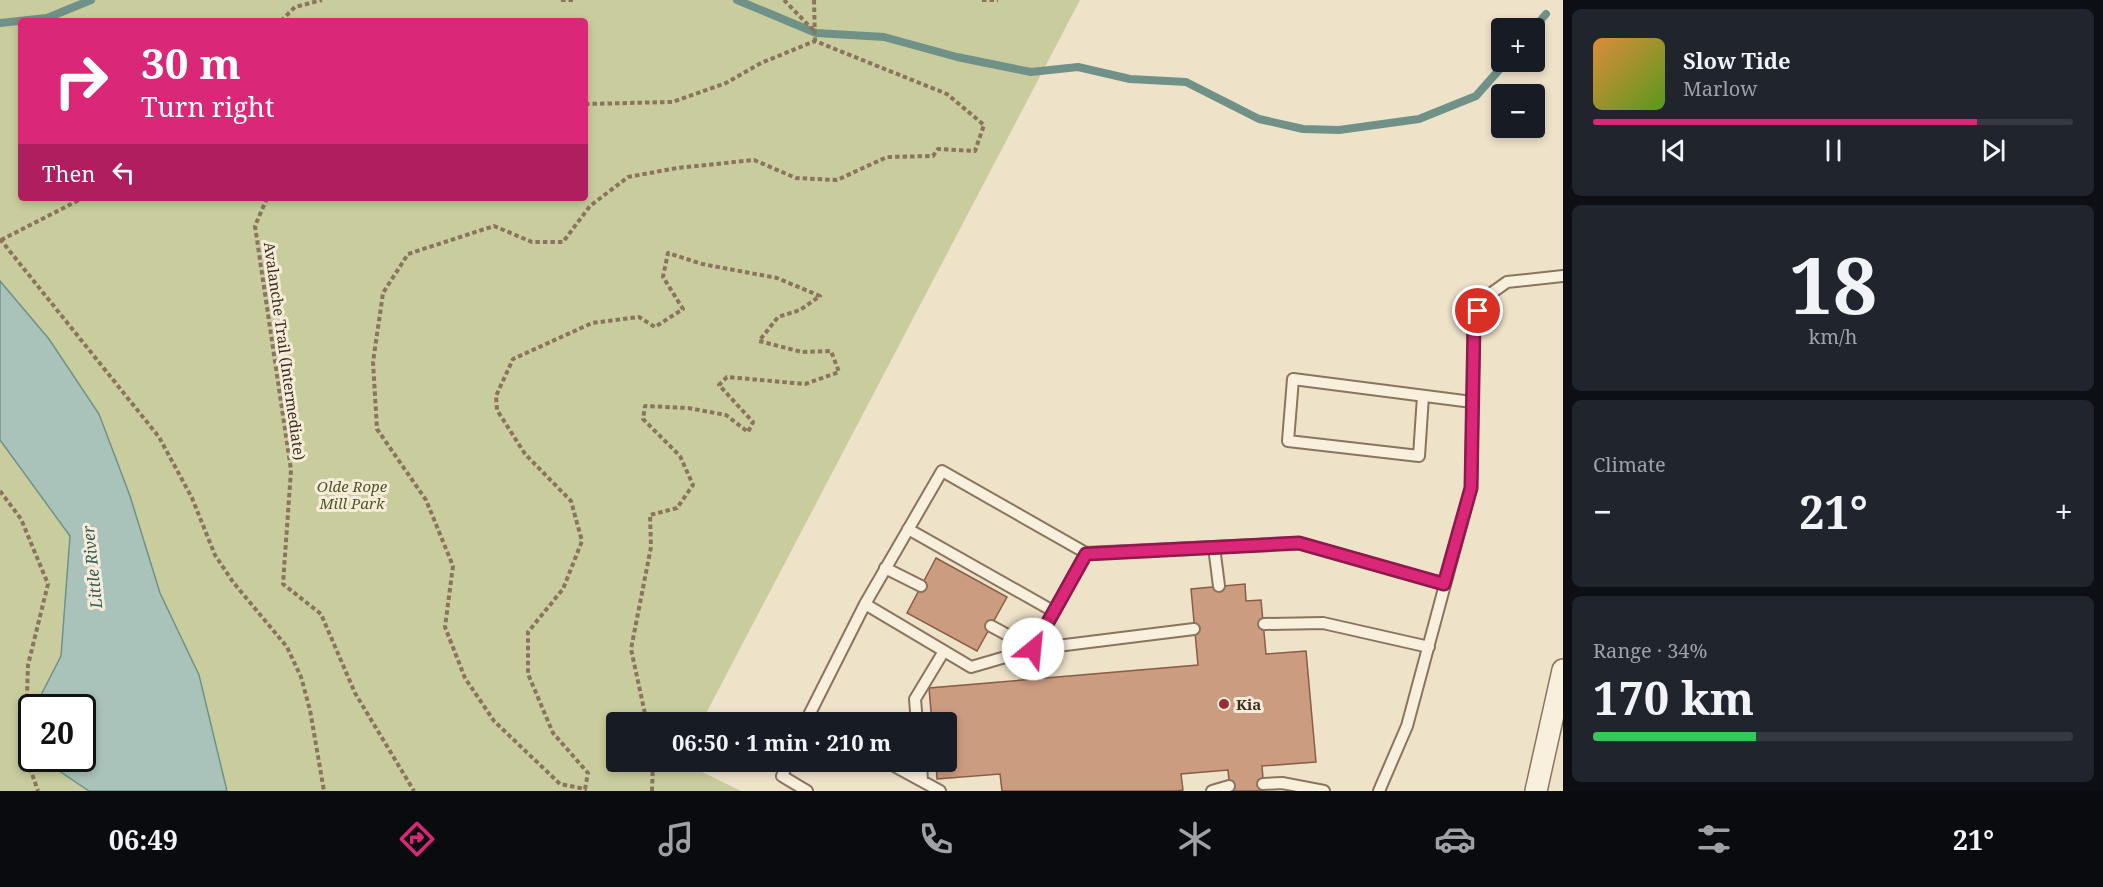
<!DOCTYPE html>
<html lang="en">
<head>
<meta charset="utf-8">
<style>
	body { margin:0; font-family:"Noto Serif",serif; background:#20242c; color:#f1f3f6; height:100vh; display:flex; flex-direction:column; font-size:22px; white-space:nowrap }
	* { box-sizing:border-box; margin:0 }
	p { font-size:20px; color:#9ea1a6 }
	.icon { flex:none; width:33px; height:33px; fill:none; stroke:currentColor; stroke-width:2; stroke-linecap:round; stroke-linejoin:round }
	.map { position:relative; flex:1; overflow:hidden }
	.side { display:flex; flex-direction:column; gap:9px; padding:9px; background:#0d0f14; width:540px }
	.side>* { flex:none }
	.banner { position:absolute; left:18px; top:18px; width:570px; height:183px; border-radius:6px; box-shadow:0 3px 9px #0003; background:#db2777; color:#fff; overflow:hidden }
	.buttons { position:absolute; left:1491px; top:18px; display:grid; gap:12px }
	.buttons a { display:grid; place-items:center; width:54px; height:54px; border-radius:6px; background:#171b24; box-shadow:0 3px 9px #0003; font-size:30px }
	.speed { position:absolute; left:18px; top:694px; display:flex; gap:12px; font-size:30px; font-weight:700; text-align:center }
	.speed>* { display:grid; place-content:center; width:78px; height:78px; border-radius:50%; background:#171b24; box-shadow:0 3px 9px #0003; line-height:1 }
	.speed .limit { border:3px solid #111; border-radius:9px; background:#fff; color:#111 }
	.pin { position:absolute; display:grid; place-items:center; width:51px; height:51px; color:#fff; margin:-26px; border:3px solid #fff; border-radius:50%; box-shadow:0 2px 6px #0007 }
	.me { position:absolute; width:66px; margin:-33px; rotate:28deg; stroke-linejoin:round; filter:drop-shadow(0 0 4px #0008) }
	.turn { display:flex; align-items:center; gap:21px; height:126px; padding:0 24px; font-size:27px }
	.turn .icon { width:78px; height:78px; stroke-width:2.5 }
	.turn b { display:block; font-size:42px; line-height:51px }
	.then { display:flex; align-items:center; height:57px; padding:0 24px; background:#0003; gap:12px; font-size:22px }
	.big { font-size:45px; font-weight:700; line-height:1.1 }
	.side .card { flex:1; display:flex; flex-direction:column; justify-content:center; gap:9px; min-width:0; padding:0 21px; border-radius:9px; background:#20242c }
	.side .dial { align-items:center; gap:0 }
	.dial b { font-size:78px; line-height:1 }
	.song { display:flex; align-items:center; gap:18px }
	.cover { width:72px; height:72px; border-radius:9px; background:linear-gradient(135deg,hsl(30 70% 55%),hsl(90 70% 35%)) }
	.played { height:6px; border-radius:3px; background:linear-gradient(90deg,#db2777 80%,#363941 80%) }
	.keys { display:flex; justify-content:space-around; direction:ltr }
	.heat { display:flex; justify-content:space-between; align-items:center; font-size:33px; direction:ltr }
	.charge { height:9px; border-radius:4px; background:linear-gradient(90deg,#34c759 34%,#363941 0) }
	.trip { position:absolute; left:606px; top:712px; width:351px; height:60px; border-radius:6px; background:#171b24; box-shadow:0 3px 9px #0003; font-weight:700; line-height:60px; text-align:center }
	.dock { display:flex; height:96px; justify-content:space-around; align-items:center; background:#090b0e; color:#9ea1a6 }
	.dock .icon { width:42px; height:42px }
	.dock .active { color:#db2777 }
	.dock b { font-size:27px; color:#f1f3f6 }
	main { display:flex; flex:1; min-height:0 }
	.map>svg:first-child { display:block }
</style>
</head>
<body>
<main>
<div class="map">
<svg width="1563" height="791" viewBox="0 0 1563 791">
	<rect width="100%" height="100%" fill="#eee2c9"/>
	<!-- green -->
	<path fill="#c9cc9d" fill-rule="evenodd" d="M0,0H1080L701,723H616V762H682L741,791H0ZM21,21H585V198H21ZM32,708H82V759H32Z"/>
	<!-- water -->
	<path fill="#aac3ba" stroke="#709188" stroke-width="1.5" d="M0,281L49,339L99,414L130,496L160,593L199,675L227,791H89L52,766L50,759H82V708H39L38,701L61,656L70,536L0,440Z"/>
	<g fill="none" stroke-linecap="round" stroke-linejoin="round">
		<!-- stream -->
		<path stroke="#709188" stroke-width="8" d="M737,0L816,33L884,37L957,57L1031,72L1078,67L1130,79L1186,82L1259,119L1303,129L1339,130L1419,119L1476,96L1506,62
			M0,23L47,18L91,0
			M1534,28L1546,14"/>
	</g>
	<!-- building -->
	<path fill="#cb9c80" stroke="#895d44" stroke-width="1.5" d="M936,558L1007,597L977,651L907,613Z
		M1245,584L1246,601L1261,600L1266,654L1306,651L1316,762L1262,766L1264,791H1230L1228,770L1181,774L1183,790L1176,791H1002L1000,774L937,779L936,762H946V723H932L929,688L1198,665L1191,589Z"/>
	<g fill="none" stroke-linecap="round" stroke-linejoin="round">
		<defs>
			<path id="service" d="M1423,396L1419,456L1288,441L1293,379L1472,402
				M908,529L1053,611
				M1214,547L1219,586
				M885,568L921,586
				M865,604L971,667L1033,649L1086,553
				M1264,624L1323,623L1429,647
				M991,626L1033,649L1194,629
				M805,723L865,604L942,471L1086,553L1299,543L1444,584
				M917,723L915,699L944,651
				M788,762L782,776L807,791
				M887,762L940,791
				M921,762L922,781
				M1263,784L1282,783L1324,791
				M1212,791L1229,786
				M1379,791L1407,726L1471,488L1474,323L1483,299L1507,282L1563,276"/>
			<path id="minor" d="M1536,791L1563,670"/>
		</defs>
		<!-- service casing -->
		<use href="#service" stroke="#8a745e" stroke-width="14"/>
		<!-- minor casing -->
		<use href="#minor" stroke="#8a745e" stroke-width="24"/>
		<!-- path -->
		<path stroke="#8a745e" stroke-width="4" stroke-dasharray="4.5 3" stroke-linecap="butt" d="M561,0H574
			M784,0L816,33
			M814,0L815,41
			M982,0H998
			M281,21L295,7L322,0
			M585,104L672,102L726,83L761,63L815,41L947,94L984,125L975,151L938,149L933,156L887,157L837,180L796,178L754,160L677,168L628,177L590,206L563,242H532L494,226L408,254L383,293L373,362L377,429L426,500L453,566L445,627L465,678L494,721L560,784L585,789L588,773L553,733L528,674V632L563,589L582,541L571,501L525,454L497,410L496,396L513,359L592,323L639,317L655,327L683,309L663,277L668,253L702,264L777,278L820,296L800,310L778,317L759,341L802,352L831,351L839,372L805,384L727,377L719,385L753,422L748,432L726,415L688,408L645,406L643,419L680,456L693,485L677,508L650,515L651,547L631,649L647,723
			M267,198L255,226L291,470L283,584L321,614L355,693L414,791
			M0,239L159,437L192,498L215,555L233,582L287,647L301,677L310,710L324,791
			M1,240L83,198
			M0,491L21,519L48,584L28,665L25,754L38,791
			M652,791L653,762"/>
		<!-- service -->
		<use href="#service" stroke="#f9efdd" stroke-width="10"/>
		<!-- minor -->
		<use href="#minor" stroke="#f9efdd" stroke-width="21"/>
	</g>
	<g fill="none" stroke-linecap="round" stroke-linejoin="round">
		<defs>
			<path id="route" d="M1033,649L1086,554L1299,543L1444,584L1471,488L1474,323L1478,311"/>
		</defs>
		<!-- route casing -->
		<use href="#route" stroke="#8e194d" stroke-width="15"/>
		<!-- route -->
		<use href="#route" stroke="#db2777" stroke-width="10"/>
	</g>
	<!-- markers -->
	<circle fill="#982f34" stroke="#f6ecd9" stroke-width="2" cx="1224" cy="704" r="6"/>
	<g text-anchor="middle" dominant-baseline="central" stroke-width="6" stroke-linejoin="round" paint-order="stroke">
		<!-- street labels -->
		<g font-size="15" fill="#3b2d21" stroke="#f6ecd9">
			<text transform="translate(285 351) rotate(82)">Avalanche Trail (Intermediate)</text>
		</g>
		<!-- park labels -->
		<g font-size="15" font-style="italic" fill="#4d5728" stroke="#f6ecd9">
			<text x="352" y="486">Olde Rope<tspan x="352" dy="17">Mill Park</tspan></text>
		</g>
		<!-- poi labels -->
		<g font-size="15" font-weight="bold" fill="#3b2d21" stroke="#f6ecd9" text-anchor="start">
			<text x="1236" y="704">Kia</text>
		</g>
		<!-- water labels -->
		<g font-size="16" font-style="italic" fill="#315b56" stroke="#f6ecd9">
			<text transform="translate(92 567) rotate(-96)">Little River</text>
		</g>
	</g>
</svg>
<div class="buttons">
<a>+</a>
<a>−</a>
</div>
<div class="speed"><div class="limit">20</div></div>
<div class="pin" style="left:1478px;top:311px;background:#d93025"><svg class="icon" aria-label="arrive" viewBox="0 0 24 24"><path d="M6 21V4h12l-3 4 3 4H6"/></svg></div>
<svg class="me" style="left:1033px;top:649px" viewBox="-20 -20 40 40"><circle r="19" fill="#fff"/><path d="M0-13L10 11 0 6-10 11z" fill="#db2777"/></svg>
<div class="trip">06:50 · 1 min · 210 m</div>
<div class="banner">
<div class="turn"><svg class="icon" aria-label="right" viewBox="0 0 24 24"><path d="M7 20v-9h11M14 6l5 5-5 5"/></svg><div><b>30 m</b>Turn right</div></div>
<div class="then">Then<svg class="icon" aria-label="left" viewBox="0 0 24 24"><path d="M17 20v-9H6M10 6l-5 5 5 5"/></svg></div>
</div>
</div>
<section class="side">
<div class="card">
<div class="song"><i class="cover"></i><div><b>Slow Tide</b><p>Marlow</p></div></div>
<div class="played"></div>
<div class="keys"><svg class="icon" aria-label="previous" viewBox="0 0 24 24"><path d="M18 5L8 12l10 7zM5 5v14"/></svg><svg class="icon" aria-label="pause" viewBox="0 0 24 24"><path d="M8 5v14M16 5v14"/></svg><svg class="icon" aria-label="next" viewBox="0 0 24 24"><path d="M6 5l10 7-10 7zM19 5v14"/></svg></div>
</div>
<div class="card dial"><b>18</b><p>km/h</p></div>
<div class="card"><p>Climate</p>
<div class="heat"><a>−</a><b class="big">21°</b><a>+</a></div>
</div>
<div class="card"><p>Range · 34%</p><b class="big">170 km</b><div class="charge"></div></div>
</section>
</main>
<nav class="dock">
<b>06:49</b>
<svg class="icon active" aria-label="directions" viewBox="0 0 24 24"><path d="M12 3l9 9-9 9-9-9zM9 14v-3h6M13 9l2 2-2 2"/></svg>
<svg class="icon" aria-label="music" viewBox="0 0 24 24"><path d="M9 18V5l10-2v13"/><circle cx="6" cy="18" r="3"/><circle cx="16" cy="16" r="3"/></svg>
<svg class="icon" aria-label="phone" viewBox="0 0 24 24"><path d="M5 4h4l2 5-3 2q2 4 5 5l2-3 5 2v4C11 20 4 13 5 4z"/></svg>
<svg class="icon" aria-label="climate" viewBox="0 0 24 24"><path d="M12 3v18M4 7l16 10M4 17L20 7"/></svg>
<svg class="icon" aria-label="car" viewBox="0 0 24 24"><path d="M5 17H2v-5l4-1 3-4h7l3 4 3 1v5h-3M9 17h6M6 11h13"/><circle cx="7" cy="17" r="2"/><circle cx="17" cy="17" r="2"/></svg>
<svg class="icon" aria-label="filters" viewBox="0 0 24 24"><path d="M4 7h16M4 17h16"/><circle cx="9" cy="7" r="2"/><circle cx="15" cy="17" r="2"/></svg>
<b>21°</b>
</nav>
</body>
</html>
